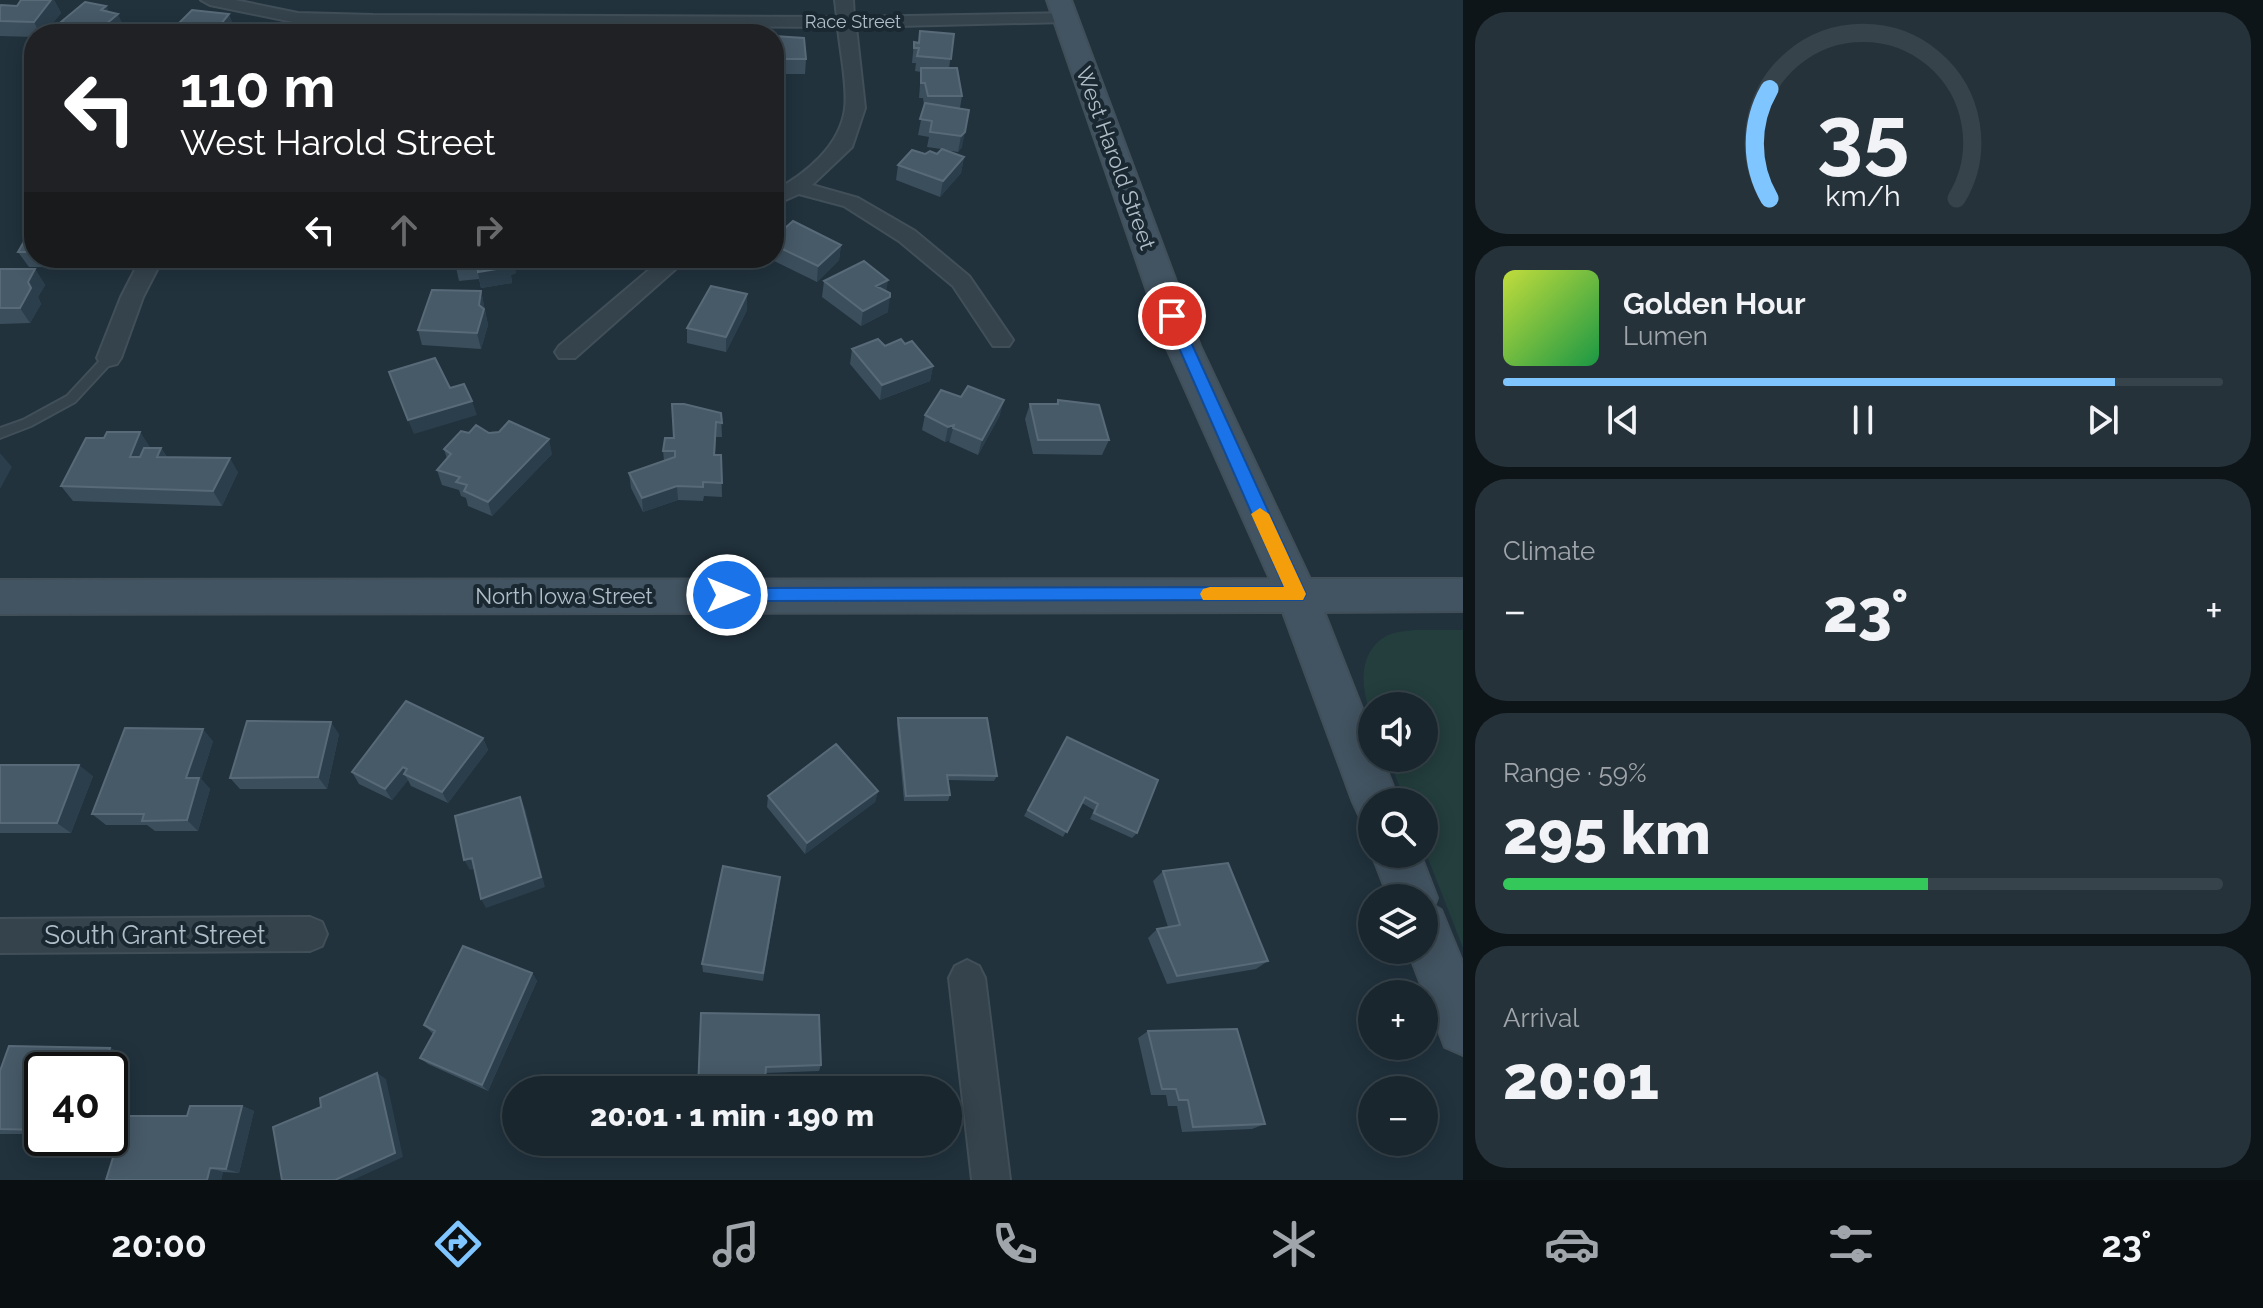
<!DOCTYPE html>
<html lang="en">
<head>
<meta charset="utf-8">
<style>
	body { margin:0; font-family:Raleway,sans-serif; background:#26323a; color:#f1f3f6; height:100vh; display:flex; flex-direction:column; font-size:30px; white-space:nowrap }
	* { box-sizing:border-box; margin:0 }
	p { font-size:26px; color:#9fa5aa }
	.icon { flex:none; width:44px; height:44px; fill:none; stroke:currentColor; stroke-width:2; stroke-linecap:round; stroke-linejoin:round }
	.map { position:relative; flex:1; overflow:hidden }
	.details { display:flex; flex-direction:column; gap:12px; padding:12px; background:#0e1519; width:800px }
	.details>* { flex:none }
	.banner { position:absolute; left:24px; top:24px; width:760px; height:244px; border-radius:32px; box-shadow:0 4px 20px #0003,0 0 0 2px #37434a; background:#202124; color:#fff; overflow:hidden }
	.controls { position:absolute; left:1358px; top:692px; display:grid; gap:16px }
	.controls a { display:grid; place-items:center; width:80px; height:80px; border-radius:50%; background:#19262e; box-shadow:0 4px 20px #0003,0 0 0 2px #37434a; font-size:40px }
	.speed { position:absolute; left:24px; top:1052px; display:flex; gap:16px; font-size:40px; font-weight:700; text-align:center }
	.speed>* { display:grid; place-content:center; width:104px; height:104px; border-radius:50%; background:#19262e; box-shadow:0 4px 20px #0003,0 0 0 2px #37434a; line-height:1 }
	.speed .limit { border:4px solid #111; border-radius:12px; background:#fff; color:#111 }
	.pin { position:absolute; display:grid; place-items:center; width:68px; height:68px; color:#fff; margin:-34px; border:4px solid #fff; border-radius:50%; box-shadow:0 2px 8px #0007 }
	.me { position:absolute; width:88px; margin:-44px; rotate:90deg; stroke-linejoin:round; filter:drop-shadow(0 0 6px #0008) }
	.turn { display:flex; align-items:center; gap:28px; height:168px; padding:0 24px; font-size:36px }
	.turn .icon { width:104px; height:104px; stroke-width:2.5 }
	.turn b { display:block; font-size:56px; line-height:68px }
	.lanes { display:flex; align-items:center; height:76px; padding:0 24px; background:#0003; justify-content:center; gap:40px; direction:ltr }
	.lanes .off { opacity:.35 }
	.big { font-size:60px; font-weight:800; line-height:1.1 }
	.details .widget { flex:1; display:flex; flex-direction:column; justify-content:center; gap:12px; min-width:0; padding:0 28px; border-radius:32px; background:#26323a }
	.details .dial { align-items:center; gap:0 }
	.dial svg { height:208px; overflow:visible; fill:none; stroke:#37434a; stroke-width:7; stroke-linecap:round; text-anchor:middle }
	.dial text { fill:#f1f3f6; stroke:none }
	.song { display:flex; align-items:center; gap:24px }
	.cover { width:96px; height:96px; border-radius:12px; background:linear-gradient(135deg,hsl(70 70% 55%),hsl(140 70% 35%)) }
	.played { height:8px; border-radius:4px; background:linear-gradient(90deg,#7fc5ff 85%,#37434a 85%) }
	.keys { display:flex; justify-content:space-around; direction:ltr }
	.heat { display:flex; justify-content:space-between; align-items:center; font-size:44px; direction:ltr }
	.charge { height:12px; border-radius:6px; background:linear-gradient(90deg,#34c759 59%,#37434a 0) }
	.trip { position:absolute; left:502px; top:1076px; width:460px; height:80px; border-radius:40px; background:#19262e; box-shadow:0 4px 20px #0003,0 0 0 2px #37434a; font-weight:800; line-height:80px; text-align:center }
	.menu { display:flex; height:128px; justify-content:space-around; align-items:center; background:#0a0f12; color:#9fa5aa }
	.menu .icon { width:56px; height:56px }
	.menu .selected { color:#7fc5ff }
	.menu b { font-size:36px; color:#f1f3f6 }
	main { display:flex; flex:1; min-height:0 }
	.map>svg:first-child { display:block }
</style>
</head>
<body>
<main>
<div class="map">
<svg width="1463" height="1180" viewBox="0 0 1463 1180">
	<rect width="100%" height="100%" fill="#21323d"/>
	<!-- green -->
	<path fill="#233e3d" d="M1414,630H1463V948L1424,848V802H1406L1388,758H1424V706H1372V717C1361,690 1356,652 1388,635C1395,632 1406,631 1414,630Z"/>
	<g fill="none" stroke-linecap="round" stroke-linejoin="round">
		<defs>
			<path id="lane" d="M109,354L113,355V361L75,402L31,426L0,438V428L23,420L67,396L105,355Z"/>
			<path id="street" d="M201,0H235L298,13L373,15L837,17L835,0H853L854,17L1071,13L1074,17L1065,22L856,27L865,108L852,147L812,185L858,198L915,231L969,276L1013,340L1009,346H993L953,286L899,241L844,206L799,194L774,205V191C806,174 840,146 845,109C848,86 840,51 838,27L298,23L210,5Z
				M141,258H163L143,297L121,358L117,364L109,366L101,364L97,358L121,297Z
				M663,258H688L575,358H559L555,352L559,346Z
				M310,917L322,922L327,934L322,946L310,951L0,953V919Z
				M967,960L979,966L985,978L1010,1180H972L949,978L955,966Z"/>
			<path id="secondary" d="M1047,0H1071L1200,346L1310,579H1463V611L1324,612L1372,734V758H1382L1399,802H1372V822L1360,817L1353,802L1283,612L0,614V580L1270,579L1166,346Z
				M1372,854H1420L1437,898L1434,906L1441,910L1463,964V1055L1445,1047L1408,950H1424V898H1389Z"/>
		</defs>
		<!-- lane casing -->
		<use href="#lane" stroke="#414f59" stroke-width="4"/>
		<!-- street casing -->
		<use href="#street" stroke="#414f59" stroke-width="4"/>
		<!-- secondary casing -->
		<use href="#secondary" stroke="#414f59" stroke-width="4"/>
		<!-- lane -->
		<use href="#lane" fill="#35434d" fill-rule="evenodd"/>
		<!-- street -->
		<use href="#street" fill="#35434d" fill-rule="evenodd"/>
		<!-- secondary -->
		<use href="#secondary" fill="#425361" fill-rule="evenodd"/>
	</g>
	<!-- wall -->
	<path fill="#3b4e5c" d="M21,0H54L61,13L44,34H34V37L0,36V7L17,6Z
		M106,6L109,12L125,29L119,34H67L61,22Z
		M954,34L949,68L962,96L960,108L962,147L958,152L944,150L964,157L961,173L940,197L896,180L898,165L925,154H937L941,149L927,147L929,137L918,135L924,105L923,98H919L921,72L915,71L916,63H912L914,42L918,43Z
		M774,36L806,59L805,74H774Z
		M34,224V258H70L64,267H29L18,252Z
		M774,238L841,245L839,260L817,282L768,258H774Z
		M220,258H280L278,262H222Z
		M454,258L516,273L511,275L512,283L481,288L479,279L459,281Z
		M0,269H35L45,285L38,297L41,304L30,323L0,324Z
		M824,281L887,291L888,312L861,326L822,297Z
		M481,291L488,325L481,349L422,345L418,330Z
		M747,310L726,352L687,343V328Z
		M905,344L933,366L930,381L880,400L850,364L852,349Z
		M1058,400L1109,440L1102,455L1033,454L1025,419L1030,404H1056Z
		M721,413L722,437H716L715,455H721L722,497L704,496L703,501L678,500L643,512L631,488L629,473L664,461L663,451L674,438Z
		M925,415H1000L978,455L949,442L950,440L945,442L922,430Z
		M140,432L150,448H161L167,457L238,472L222,506L73,501L61,486L104,438Z
		M469,433H489L552,454L492,516L468,506L466,498L461,496L459,490L442,485L437,470L447,459L444,449Z
		M898,718L997,776L994,781L948,780L950,795L948,801H904L897,724Z
		M339,734L327,789H240L230,778Z
		M1067,737L1137,833L1132,838L1090,819L1094,810L1082,803L1063,837L1024,816Z
		M483,738L488,750L448,803L411,786L408,780L392,800L359,784L352,772Z
		M213,741L201,779L210,789L198,831H155L147,825H106L92,814Z
		M0,765L93,776L71,833H0Z
		M878,791L875,802L805,854L767,807L768,796Z
		M1163,871L1268,961L1256,969L1167,984L1148,938L1157,929L1168,927L1153,881Z
		M779,887L763,981L703,972L702,964Z
		M532,973L537,981L488,1091L428,1064L420,1058L433,1034L424,1025Z
		M701,1013L821,1065L819,1071L765,1073V1082L698,1090Z
		M1148,1031L1265,1124L1252,1129L1182,1132L1177,1106H1168L1166,1095H1151L1138,1038Z
		M110,1048L124,1054L42,1070V1134H0V1071Z
		M242,1106L254,1111L239,1173L223,1172L221,1180H106L187,1116Z
		M696,1142H772L771,1149L697,1147Z"/>
	<!-- shaded-wall -->
	<path fill="#2b3e4b" d="M51,0H54L61,13L44,34H40L34,22Z
		M106,6L112,19L118,14L125,29L119,34H101L99,30L101,10Z
		M229,14L235,29L231,34H216L220,25Z
		M965,132L962,147L958,152L961,136Z
		M964,157L961,173L940,197L943,181Z
		M841,245L839,260L817,282L818,266Z
		M58,258H70L64,267Z
		M512,258H514L516,273L511,275L512,283L481,288L478,272Z
		M35,269L45,285L38,297L41,304L30,323L20,308L28,282Z
		M888,280L886,295L876,286Z
		M481,291L488,325L481,349L477,333L479,305Z
		M747,294V310L726,352V337Z
		M890,297L888,312L861,326L863,311Z
		M933,366L930,381L880,400L882,385Z
		M1004,400L1000,415L978,455L982,440Z
		M472,401L477,415L414,434L408,420Z
		M954,425L950,440L945,442L948,427Z
		M140,432L150,447L140,472L130,457Z
		M549,439L552,454L492,516L488,502Z
		M161,448L170,463L157,457Z
		M0,453L12,467L0,489Z
		M230,458L238,472L222,506L213,491Z
		M677,486L678,500L643,512L642,498Z
		M331,722L339,734L327,789L318,777Z
		M203,729L213,741L201,779L210,789L198,831L187,820L186,778Z
		M483,738L488,750L448,803L442,792Z
		M79,765L93,776L71,833L57,823Z
		M403,767L408,776L404,774L408,780L392,800L385,789Z
		M878,791L875,802L805,854L807,843Z
		M520,797L525,808L545,887L486,908L481,899Z
		M472,858L478,868L470,870L464,860Z
		M532,973L537,981L488,1091L482,1085Z
		M110,1048L124,1054L110,1102V1070H103Z
		M377,1073L386,1079L403,1157L353,1180H335Z
		M242,1106L254,1111L239,1173L226,1169Z
		M210,1168L223,1172L221,1180H207Z"/>
	<!-- building -->
	<path fill="#475a68" stroke="#586a77" stroke-width="2" d="M21,0H51L34,22L0,21V7L1,5L17,6Z
		M85,2L106,6L101,10L118,14L99,30L61,22Z
		M192,10L229,14L220,25L223,26L216,34L169,33Z
		M358,26L385,34H344Z
		M920,31L954,34L951,59L917,56L919,48H914V42L919,43Z
		M774,36L804,38L806,59H774Z
		M921,68H957L962,96H928L925,83H921Z
		M925,103L969,110L965,132L961,136L930,132L932,121L920,119Z
		M942,149L964,157L943,181L898,165L912,150L925,154L930,151L937,154Z
		M793,221L841,245L818,266L774,245V238Z
		M34,224V252H18Z
		M454,258H512L508,259L509,267L478,272L477,263L455,266Z
		M864,261L888,280L876,286L890,293V297L863,311L824,281Z
		M0,269H35L28,282L31,288L20,308H0Z
		M711,286L747,294L726,337L687,328Z
		M432,290L481,291L479,305L484,309L477,333L418,330Z
		M878,339L885,346L901,339L905,344L912,341L933,366L882,385L852,349Z
		M435,358L450,388L464,384L472,401L408,420L389,372Z
		M968,386L1004,400L982,440L953,428L954,425L948,427L925,415L941,390L961,397Z
		M1058,400L1099,405L1109,440H1038L1030,404H1058Z
		M672,404H684L721,413L722,423L716,422L714,455H721L722,483L703,482V487L677,486L642,498L629,473L675,457V451H663L665,438H674Z
		M509,421L549,439L488,502L464,491L467,485L456,482L460,477L437,470L451,454L444,449L461,431L469,433L476,425L489,433L499,432Z
		M107,432H140L130,457H140L144,448H161L157,457L230,458L213,491L61,486L86,438H104Z
		M406,701L483,738L442,792L404,774L407,769L403,767L385,789L352,772Z
		M898,718H987L997,776L947,775L950,795L906,796Z
		M247,721L331,722L318,777L230,778Z
		M125,728L203,729L186,778H199L187,820L142,821L144,814H92Z
		M1067,737L1158,780L1137,833L1094,813L1098,804L1085,797L1067,832L1028,810Z
		M836,744L878,791L807,843L768,796Z
		M0,765H79L57,823H0Z
		M520,797L541,877L481,899L472,858L464,860L455,816Z
		M1228,863L1268,961L1177,976L1157,929L1180,925L1163,871Z
		M723,866L780,877L763,973L702,964Z
		M463,946L532,973L482,1085L420,1058L435,1031L424,1025Z
		M701,1013L819,1015L821,1065L766,1067L765,1082H782V1090H698Z
		M1237,1029L1265,1124L1193,1127L1188,1100H1179L1176,1089H1162L1148,1031Z
		M9,1046L110,1048L103,1070H42V1130L0,1129V1071Z
		M377,1073L395,1153L335,1180H282L273,1127L321,1107L320,1098Z
		M190,1106H242L226,1169L210,1168L207,1180H106L126,1116H187Z
		M696,1142H772V1144Z"/>
	<!-- route -->
	<path fill="#1a73e8" stroke="#114b97" stroke-width="2" d="M1172,311L1179,316L1306,594L1303,600L720,601L718,595L720,590L727,588L1284,587L1165,316Z"/>
	<!-- slow -->
	<path fill="#f59e0b" d="M1260,508L1269,514L1306,594L1303,600H1203L1200,594L1203,589L1210,587H1284L1251,514Z"/>
	<g text-anchor="middle" dominant-baseline="central" stroke-width="8" stroke-linejoin="round" paint-order="stroke">
		<!-- far-street labels -->
		<g font-size="18" fill="#b0bec9" stroke="#1a2832">
			<text x="853" y="21">Race Street</text>
		</g>
		<!-- street labels -->
		<g font-size="22" fill="#b0bec9" stroke="#1a2832">
			<text transform="translate(1116 158) rotate(70)">West Harold Street</text>
			<text x="564" y="596">North Iowa Street</text>
		</g>
		<!-- near-street labels -->
		<g font-size="26" fill="#b0bec9" stroke="#1a2832">
			<text x="155" y="935">South Grant Street</text>
		</g>
	</g>
</svg>
<div class="controls">
<a><svg class="icon" aria-label="sound" viewBox="0 0 24 24"><path d="M4 9h4l5-4v14l-5-4H4zM17 9q2 3 0 6"/></svg></a>
<a><svg class="icon" aria-label="search" viewBox="0 0 24 24"><circle cx="10" cy="10" r="6"/><path d="M15 15l6 6"/></svg></a>
<a><svg class="icon" aria-label="layers" viewBox="0 0 24 24"><path d="M12 4l9 5-9 5-9-5zM3 14l9 5 9-5"/></svg></a>
<a>+</a>
<a>−</a>
</div>
<div class="speed"><div class="limit">40</div></div>
<div class="pin" style="left:1172px;top:316px;background:#d93025"><svg class="icon" aria-label="arrive" viewBox="0 0 24 24"><path d="M6 21V4h12l-3 4 3 4H6"/></svg></div>
<svg class="me" style="left:727px;top:595px" viewBox="-20 -20 40 40"><circle r="17" fill="#1a73e8" stroke="#fff" stroke-width="3"/><path d="M0-11L8 9 0 5-8 9z" fill="#fff"/></svg>
<div class="trip">20:01 · 1 min · 190 m</div>
<div class="banner">
<div class="turn"><svg class="icon" aria-label="left" viewBox="0 0 24 24"><path d="M17 20v-9H6M10 6l-5 5 5 5"/></svg><div><b>110 m</b>West Harold Street</div></div>
<div class="lanes"><svg class="icon" aria-label="left" viewBox="0 0 24 24"><path d="M17 20v-9H6M10 6l-5 5 5 5"/></svg><svg class="icon off" aria-label="ahead" viewBox="0 0 24 24"><path d="M12 20V5M6 11l6-6 6 6"/></svg><svg class="icon off" aria-label="right" viewBox="0 0 24 24"><path d="M7 20v-9h11M14 6l5 5-5 5"/></svg></div>
</div>
</div>
<section class="details">
<div class="widget dial"><svg viewBox="0 0 100 80">
<path d="M14 69A42 42 0 1 1 86 69"/>
<path d="M14 69A42 42 0 0 1 14 27" stroke="#7fc5ff"/>
<text x="50" y="56" font-size="32" font-weight="700">35</text>
<text x="50" y="72" font-size="11">km/h</text>
</svg></div>
<div class="widget">
<div class="song"><i class="cover"></i><div><b>Golden Hour</b><p>Lumen</p></div></div>
<div class="played"></div>
<div class="keys"><svg class="icon" aria-label="previous" viewBox="0 0 24 24"><path d="M18 5L8 12l10 7zM5 5v14"/></svg><svg class="icon" aria-label="pause" viewBox="0 0 24 24"><path d="M8 5v14M16 5v14"/></svg><svg class="icon" aria-label="next" viewBox="0 0 24 24"><path d="M6 5l10 7-10 7zM19 5v14"/></svg></div>
</div>
<div class="widget"><p>Climate</p>
<div class="heat"><a>−</a><b class="big">23°</b><a>+</a></div>
</div>
<div class="widget"><p>Range · 59%</p><b class="big">295 km</b><div class="charge"></div></div>
<div class="widget"><p>Arrival</p><b class="big">20:01</b></div>
</section>
</main>
<nav class="menu">
<b>20:00</b>
<svg class="icon selected" aria-label="directions" viewBox="0 0 24 24"><path d="M12 3l9 9-9 9-9-9zM9 14v-3h6M13 9l2 2-2 2"/></svg>
<svg class="icon" aria-label="music" viewBox="0 0 24 24"><path d="M9 18V5l10-2v13"/><circle cx="6" cy="18" r="3"/><circle cx="16" cy="16" r="3"/></svg>
<svg class="icon" aria-label="phone" viewBox="0 0 24 24"><path d="M5 4h4l2 5-3 2q2 4 5 5l2-3 5 2v4C11 20 4 13 5 4z"/></svg>
<svg class="icon" aria-label="climate" viewBox="0 0 24 24"><path d="M12 3v18M4 7l16 10M4 17L20 7"/></svg>
<svg class="icon" aria-label="car" viewBox="0 0 24 24"><path d="M5 17H2v-5l4-1 3-4h7l3 4 3 1v5h-3M9 17h6M6 11h13"/><circle cx="7" cy="17" r="2"/><circle cx="17" cy="17" r="2"/></svg>
<svg class="icon" aria-label="filters" viewBox="0 0 24 24"><path d="M4 7h16M4 17h16"/><circle cx="9" cy="7" r="2"/><circle cx="15" cy="17" r="2"/></svg>
<b>23°</b>
</nav>
</body>
</html>
